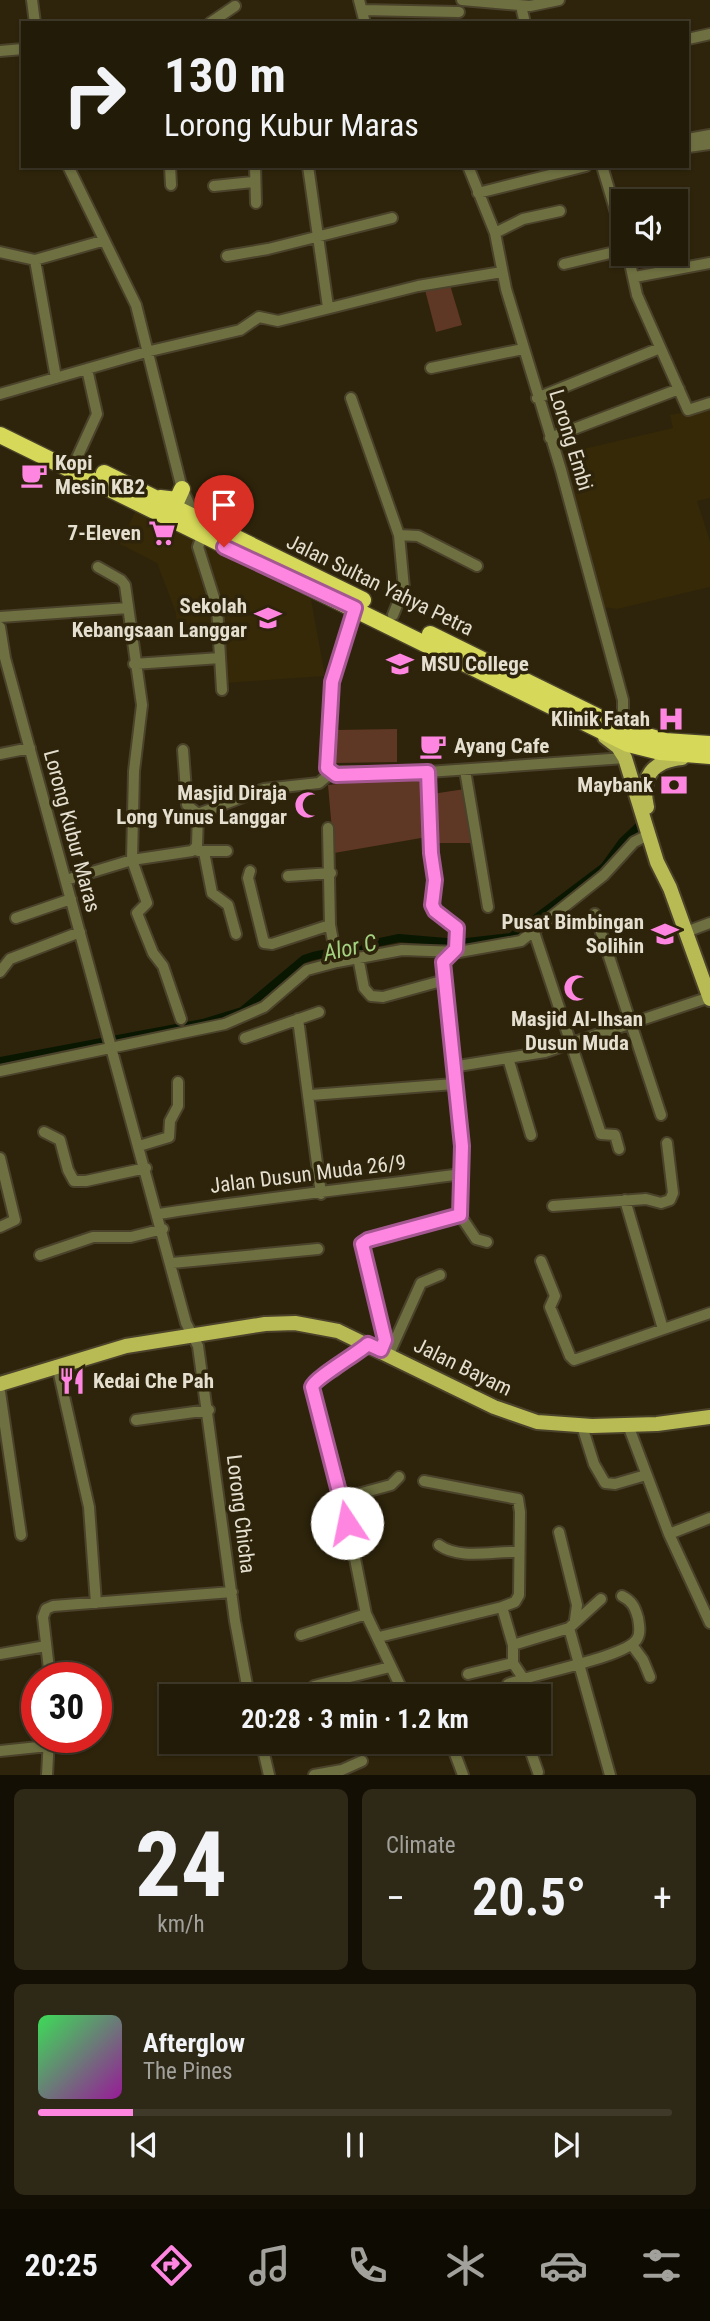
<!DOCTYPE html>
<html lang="en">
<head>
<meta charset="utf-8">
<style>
	body { margin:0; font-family:"Roboto Condensed",sans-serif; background:#2e2816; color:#f1f3f6; height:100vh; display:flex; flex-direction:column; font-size:26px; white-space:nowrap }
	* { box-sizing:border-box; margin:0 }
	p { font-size:23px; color:#a2a19c }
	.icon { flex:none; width:38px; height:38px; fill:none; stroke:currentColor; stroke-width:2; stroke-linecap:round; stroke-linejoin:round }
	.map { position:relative; height:1775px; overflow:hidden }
	.side { display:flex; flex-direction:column; gap:14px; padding:14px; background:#130f04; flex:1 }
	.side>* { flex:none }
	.top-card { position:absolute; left:21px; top:21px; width:668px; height:147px; border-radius:0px; box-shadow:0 2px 5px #0004,0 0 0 2px #3f3929; background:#221b08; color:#f1f3f6; overflow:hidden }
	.tools { position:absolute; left:611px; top:189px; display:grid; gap:14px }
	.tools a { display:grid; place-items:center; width:77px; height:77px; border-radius:0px; background:#221b08; box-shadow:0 2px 5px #0004,0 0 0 2px #3f3929; font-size:35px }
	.speed { position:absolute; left:21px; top:1662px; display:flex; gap:14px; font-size:35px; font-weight:700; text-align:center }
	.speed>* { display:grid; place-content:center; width:91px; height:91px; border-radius:50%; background:#221b08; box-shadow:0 2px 5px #0004,0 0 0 2px #3f3929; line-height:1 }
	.speed .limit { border:10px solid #d22; background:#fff; color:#111 }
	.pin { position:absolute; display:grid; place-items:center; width:60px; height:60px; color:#fff; margin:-72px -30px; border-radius:50% 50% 50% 0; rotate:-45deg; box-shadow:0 0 7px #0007 }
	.pin .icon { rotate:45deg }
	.me { position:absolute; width:77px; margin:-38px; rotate:349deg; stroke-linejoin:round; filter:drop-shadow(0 0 5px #0008) }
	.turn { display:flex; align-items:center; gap:24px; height:147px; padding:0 28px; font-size:32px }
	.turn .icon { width:91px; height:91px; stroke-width:2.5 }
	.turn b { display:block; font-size:49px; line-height:60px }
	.big { font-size:52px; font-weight:700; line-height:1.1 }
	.side .card { flex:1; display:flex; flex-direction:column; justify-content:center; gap:10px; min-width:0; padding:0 24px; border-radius:10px; background:#2e2816 }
	.side .dial { align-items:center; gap:0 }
	.dial b { font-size:91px; line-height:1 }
	.song { display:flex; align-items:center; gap:21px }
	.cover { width:84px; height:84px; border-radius:10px; background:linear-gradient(135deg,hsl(130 70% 55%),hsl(300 70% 35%)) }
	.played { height:7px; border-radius:4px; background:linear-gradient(90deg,#fe86e1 15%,#3f3929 15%) }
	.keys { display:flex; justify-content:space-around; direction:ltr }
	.heat { display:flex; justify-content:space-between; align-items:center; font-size:38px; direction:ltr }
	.side .tiles { flex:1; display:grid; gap:14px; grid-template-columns:1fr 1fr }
	.card:last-child { grid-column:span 2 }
	.trip { position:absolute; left:159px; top:1684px; width:392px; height:70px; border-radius:0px; background:#221b08; box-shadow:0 2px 5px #0004,0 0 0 2px #3f3929; font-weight:700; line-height:70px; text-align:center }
	.menu { display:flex; height:112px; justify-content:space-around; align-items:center; background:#0e0b03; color:#a2a19c }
	.menu .icon { width:49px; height:49px }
	.menu .on { color:#fe86e1 }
	.menu b { font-size:32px; color:#f1f3f6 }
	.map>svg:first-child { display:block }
</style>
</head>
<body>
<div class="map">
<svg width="710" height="1775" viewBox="0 0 710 1775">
	<rect width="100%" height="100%" fill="#2e240b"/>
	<!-- built -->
	<path fill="#362907" d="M710,407V498L697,501L710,541V587L617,609L602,607L562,454L673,428L670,415Z
		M135,512L311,599L325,676L225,683L223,630L177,633L176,613L157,563L120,544Z"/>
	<!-- green -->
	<path fill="#5f3725" d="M450,285L462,325L436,332L425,290Z
		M397,729V762L335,763V730Z
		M406,777H420L427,783V837L334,853L328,785Z
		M465,789L473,843H435L432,794Z"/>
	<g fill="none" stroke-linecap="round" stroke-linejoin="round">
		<!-- canal -->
		<path stroke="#091700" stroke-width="8" d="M0,1061L203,1023L242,1011L304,959L313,956L399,938L458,943L511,937L604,867L622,842L639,826"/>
		<defs>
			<path id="minor" d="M32,0L35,23
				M359,0L365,23
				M462,0L530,6L559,0
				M521,6L525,23
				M362,10L459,12
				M210,23L235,6
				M688,39L710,34
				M0,51L23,49
				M688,139L710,135
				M688,147L710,144
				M68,166L136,305L182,489L195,516
				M170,166L171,185
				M255,166L256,203
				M308,166L328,307
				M468,166L495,233L506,289L561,470L623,700V729
				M602,166L623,236
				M214,186L253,182
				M478,193L586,166
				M495,233L523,219L560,211
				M0,252L35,260L102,241
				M628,254L637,295L688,410L710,403
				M227,256L268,249L392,218
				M35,260L56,378
				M564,264L623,250
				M635,277L710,263
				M431,368L523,349
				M0,394L146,352L240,330L259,317L278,321L418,286L502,272
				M351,398L399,535L404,588L393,615
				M537,398L660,348
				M550,438L679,389
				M76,460L97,414L87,369
				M399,535L418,536L477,566
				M202,536L198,547L217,607L222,690
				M98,567L121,580L125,585L142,705L134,771L132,860L147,903L137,913L153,953L163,966L181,1019
				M355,608L332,682L329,772H428L625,758
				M0,617L128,608
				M0,627L5,658L186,1323L198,1346L235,1621L249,1696
				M134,664L220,658
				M183,750L187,805L198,814
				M0,754L30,748
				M465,770L488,907
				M428,772L431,853L435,880L432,905L437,914L456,927V949L443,961L462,1146L460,1215
				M328,828L330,925L337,962
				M198,851H227
				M204,852L212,893L228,905L236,934
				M250,871L248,878L264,943L272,944L330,925
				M288,876L331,873
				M66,880L132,860L192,851L197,846L198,814L264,789L319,783L331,773
				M595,914L661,1115
				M16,918L71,899
				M534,932L601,1134L615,1135L619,1149
				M686,932L710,923
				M358,957L364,988L371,996L383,997L445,980
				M0,972L10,959L80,932
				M298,1019L321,1194
				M245,1038L319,1012
				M508,1058L531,1135
				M452,1067L545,1052L710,997
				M0,1071L225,1024L264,1007L307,970L337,962L402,950L459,952L521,941L604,875L634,842L648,835
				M311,1095L454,1084
				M44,1132L60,1140L68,1170L74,1181H86L146,1168
				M139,1146L169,1137L170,1121L178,1106V1082
				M0,1158L15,1220L0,1227
				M625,1200L663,1329
				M553,1206L646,1199L661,1203L670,1200L673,1193L667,1143
				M159,1214C260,1198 360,1188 461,1174
				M460,1215L476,1239L487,1242
				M40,1255L93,1237H131L163,1229
				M541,1261L555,1296L550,1307L570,1356L574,1360L710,1313
				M172,1263L318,1249
				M367,1344L334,1371L315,1380L313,1391L343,1498L366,1614L405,1696
				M381,1350L385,1334L362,1244L368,1240L460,1215
				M389,1354L421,1283L440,1275
				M57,1365L89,1507L96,1603
				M0,1392L21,1535
				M136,1420L209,1410
				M628,1425L669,1534L710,1623
				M582,1426L594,1464L605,1483L615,1484L646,1475
				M343,1498L391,1485L399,1477
				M559,1532L577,1605L575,1620
				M669,1534L710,1518
				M439,1545C459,1560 494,1551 518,1552
				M601,1599L569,1628L610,1775
				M502,1607L513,1645V1663L523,1678
				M301,1635L366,1614
				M379,1637L502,1607L515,1602L519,1595L520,1512L518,1499L424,1481
				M513,1645L569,1628
				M632,1645L643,1660L650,1677
				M0,1654L46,1646
				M468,1674L513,1663
				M50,1678L43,1617L46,1609L53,1606L232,1592
				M508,1684C532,1674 627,1657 637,1639C641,1633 639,1624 638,1618C635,1607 632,1601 622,1596
				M314,1686L390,1667
				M261,1741L269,1775
				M446,1741L454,1751L463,1775
				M527,1741L538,1772
				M0,1751L48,1746
				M454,1751L506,1741
				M47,1775L49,1738
				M314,1775L342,1770L362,1761"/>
			<path id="major" d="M605,737L618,747L625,758L657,862L670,888L710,999
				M647,807C640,777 652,761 682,758
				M0,1384L126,1346L265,1324L295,1323L338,1331L494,1407L537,1422L592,1426L657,1424L710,1417"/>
			<path id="highway" d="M0,435L628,744L660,752L710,756
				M104,473L363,600
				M160,498L177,500L182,489
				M430,634L623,729L665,741L710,744"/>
		</defs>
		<!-- minor casing -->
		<use href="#minor" stroke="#4b422b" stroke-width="14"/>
		<!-- major casing -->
		<use href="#major" stroke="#4b422b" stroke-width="18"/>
		<!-- highway casing -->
		<use href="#highway" stroke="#4b422b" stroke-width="19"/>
		<!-- minor -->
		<use href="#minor" stroke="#6e7041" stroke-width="10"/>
		<!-- major -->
		<use href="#major" stroke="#b8ba53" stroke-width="14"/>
		<!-- highway -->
		<use href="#highway" stroke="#d5d858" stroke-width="16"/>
	</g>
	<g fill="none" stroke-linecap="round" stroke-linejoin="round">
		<defs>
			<path id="route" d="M224,547L355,608L332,682L327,768L336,775L428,772L431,853L435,880L432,905L435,911L457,928L456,949L443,962L462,1146L460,1215L368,1240L362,1244L385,1340L381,1350L368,1344C357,1354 315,1378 312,1387L347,1523"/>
		</defs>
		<!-- route casing -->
		<use href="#route" stroke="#a55792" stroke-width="18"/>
		<!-- route -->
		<use href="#route" stroke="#fe86e1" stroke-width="12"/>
	</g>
	<!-- icons -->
	<defs>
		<symbol id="cafe-bare" viewBox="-9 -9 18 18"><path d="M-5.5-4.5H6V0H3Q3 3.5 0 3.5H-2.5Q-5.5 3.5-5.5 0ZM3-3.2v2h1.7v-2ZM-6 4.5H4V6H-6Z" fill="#fe86e1" stroke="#2e240b" stroke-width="2.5" paint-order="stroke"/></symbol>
		<symbol id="supermarket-bare" viewBox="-9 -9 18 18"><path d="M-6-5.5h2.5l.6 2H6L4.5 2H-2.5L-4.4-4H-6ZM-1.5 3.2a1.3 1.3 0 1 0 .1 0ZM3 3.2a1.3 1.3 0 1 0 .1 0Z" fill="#fe86e1" stroke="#2e240b" stroke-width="2.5" paint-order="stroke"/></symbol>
		<symbol id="school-bare" viewBox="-9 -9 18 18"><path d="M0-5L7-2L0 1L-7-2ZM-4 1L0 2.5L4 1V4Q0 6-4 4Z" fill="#fe86e1" stroke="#2e240b" stroke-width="2.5" paint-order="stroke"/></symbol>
		<symbol id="university-bare" viewBox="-9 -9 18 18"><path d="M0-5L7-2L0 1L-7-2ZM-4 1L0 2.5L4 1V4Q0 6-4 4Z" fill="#fe86e1" stroke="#2e240b" stroke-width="2.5" paint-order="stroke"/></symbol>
		<symbol id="hospital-bare" viewBox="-9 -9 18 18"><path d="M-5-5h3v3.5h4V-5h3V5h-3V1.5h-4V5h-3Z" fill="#fe86e1" stroke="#2e240b" stroke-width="2.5" paint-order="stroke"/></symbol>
		<symbol id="bank-bare" viewBox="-9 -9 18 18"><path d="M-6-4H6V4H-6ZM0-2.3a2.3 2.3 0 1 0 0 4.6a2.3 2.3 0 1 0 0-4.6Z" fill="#fe86e1" stroke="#2e240b" stroke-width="2.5" paint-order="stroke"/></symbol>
		<symbol id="mosque-bare" viewBox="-9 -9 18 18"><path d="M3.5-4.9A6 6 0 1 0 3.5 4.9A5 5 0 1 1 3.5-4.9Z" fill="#fe86e1" stroke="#2e240b" stroke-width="2.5" paint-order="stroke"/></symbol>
		<symbol id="restaurant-bare" viewBox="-9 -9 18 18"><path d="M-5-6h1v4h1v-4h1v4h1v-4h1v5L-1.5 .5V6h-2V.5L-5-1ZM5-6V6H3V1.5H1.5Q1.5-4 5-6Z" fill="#fe86e1" stroke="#2e240b" stroke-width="2.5" paint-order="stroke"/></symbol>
	</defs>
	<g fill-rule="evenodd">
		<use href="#cafe-bare" x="15" y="456" width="38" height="38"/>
		<use href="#supermarket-bare" x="143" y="514" width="38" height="38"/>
		<use href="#school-bare" x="249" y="599" width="38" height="38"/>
		<use href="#university-bare" x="381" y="645" width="38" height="38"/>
		<use href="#hospital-bare" x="652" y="700" width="38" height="38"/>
		<use href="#cafe-bare" x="414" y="727" width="38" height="38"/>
		<use href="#bank-bare" x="655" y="766" width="38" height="38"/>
		<use href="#mosque-bare" x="289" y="786" width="38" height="38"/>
		<use href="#school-bare" x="646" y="915" width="38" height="38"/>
		<use href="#mosque-bare" x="558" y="969" width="38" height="38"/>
		<use href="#restaurant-bare" x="53" y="1362" width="38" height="38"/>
	</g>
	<g text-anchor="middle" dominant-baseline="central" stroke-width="7" stroke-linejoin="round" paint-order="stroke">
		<!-- street labels -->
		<g font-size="21" fill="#e5dfd0" stroke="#2e240b">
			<text transform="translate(571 440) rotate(73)">Lorong Embi</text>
			<text transform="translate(380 585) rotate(26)">Jalan Sultan Yahya Petra</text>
			<text transform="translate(72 831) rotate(75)">Lorong Kubur Maras</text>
			<text transform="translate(308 1174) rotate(-7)">Jalan Dusun Muda 26/9</text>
			<text transform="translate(463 1367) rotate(26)">Jalan Bayam</text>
			<text transform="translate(241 1514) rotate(83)">Lorong Chicha</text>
		</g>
		<!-- poi labels -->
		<g font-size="21" font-weight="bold" fill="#e5dfd0" stroke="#2e240b" text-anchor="end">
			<text x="55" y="463" text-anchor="start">Kopi<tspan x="55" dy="24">Mesin KB2</tspan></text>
			<text x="141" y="533">7-Eleven</text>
			<text x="247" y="606">Sekolah<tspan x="247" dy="24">Kebangsaan Langgar</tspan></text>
			<text x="421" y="664" text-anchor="start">MSU College</text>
			<text x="650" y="719">Klinik Fatah</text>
			<text x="454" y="746" text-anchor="start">Ayang Cafe</text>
			<text x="653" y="785">Maybank</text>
			<text x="287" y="793">Masjid Diraja<tspan x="287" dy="24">Long Yunus Langgar</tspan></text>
			<text x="644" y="922">Pusat Bimbingan<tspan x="644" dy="24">Solihin</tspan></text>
			<text x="577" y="1019" text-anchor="middle">Masjid Al-Ihsan<tspan x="577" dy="24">Dusun Muda</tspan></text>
			<text x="93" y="1381" text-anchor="start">Kedai Che Pah</text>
		</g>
		<!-- water labels -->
		<g font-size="23" font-style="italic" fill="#a3d180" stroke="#2e240b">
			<text transform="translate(350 948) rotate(-12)">Alor C</text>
		</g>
	</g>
</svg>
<div class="tools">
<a><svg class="icon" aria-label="sound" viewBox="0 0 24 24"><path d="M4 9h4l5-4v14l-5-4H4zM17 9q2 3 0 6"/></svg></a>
</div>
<div class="speed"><div class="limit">30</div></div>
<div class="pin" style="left:224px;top:547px;background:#d93025"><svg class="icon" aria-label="arrive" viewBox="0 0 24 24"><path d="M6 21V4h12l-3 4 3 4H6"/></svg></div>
<svg class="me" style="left:347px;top:1523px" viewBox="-20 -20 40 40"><circle r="19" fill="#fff"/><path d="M0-13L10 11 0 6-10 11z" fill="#fe86e1"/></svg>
<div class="trip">20:28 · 3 min · 1.2 km</div>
<div class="top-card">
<div class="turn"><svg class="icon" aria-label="right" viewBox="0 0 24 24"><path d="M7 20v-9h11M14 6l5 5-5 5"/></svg><div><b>130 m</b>Lorong Kubur Maras</div></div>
</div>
</div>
<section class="side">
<div class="tiles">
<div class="card dial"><b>24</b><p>km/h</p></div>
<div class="card"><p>Climate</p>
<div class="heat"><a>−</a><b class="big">20.5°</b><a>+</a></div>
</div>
<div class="card">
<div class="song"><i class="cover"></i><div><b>Afterglow</b><p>The Pines</p></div></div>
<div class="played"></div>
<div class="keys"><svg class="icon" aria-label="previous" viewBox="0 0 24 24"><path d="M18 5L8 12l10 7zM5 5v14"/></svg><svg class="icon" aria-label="pause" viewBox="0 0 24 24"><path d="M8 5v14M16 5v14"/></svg><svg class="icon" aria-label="next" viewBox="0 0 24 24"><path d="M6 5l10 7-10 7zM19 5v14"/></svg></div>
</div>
</div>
</section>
<nav class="menu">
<b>20:25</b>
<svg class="icon on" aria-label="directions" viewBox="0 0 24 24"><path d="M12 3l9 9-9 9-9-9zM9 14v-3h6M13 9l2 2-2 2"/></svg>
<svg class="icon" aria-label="music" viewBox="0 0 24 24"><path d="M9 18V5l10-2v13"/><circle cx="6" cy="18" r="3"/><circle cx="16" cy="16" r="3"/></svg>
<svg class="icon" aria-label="phone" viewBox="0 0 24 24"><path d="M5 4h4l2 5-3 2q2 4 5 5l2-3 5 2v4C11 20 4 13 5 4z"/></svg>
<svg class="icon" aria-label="climate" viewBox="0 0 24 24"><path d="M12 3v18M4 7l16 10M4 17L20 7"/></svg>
<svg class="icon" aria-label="car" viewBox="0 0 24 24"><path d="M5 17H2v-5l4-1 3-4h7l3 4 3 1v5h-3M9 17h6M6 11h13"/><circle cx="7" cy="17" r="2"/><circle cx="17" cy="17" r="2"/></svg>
<svg class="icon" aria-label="filters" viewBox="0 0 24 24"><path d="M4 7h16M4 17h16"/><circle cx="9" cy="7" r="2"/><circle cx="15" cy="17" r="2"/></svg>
</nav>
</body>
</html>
